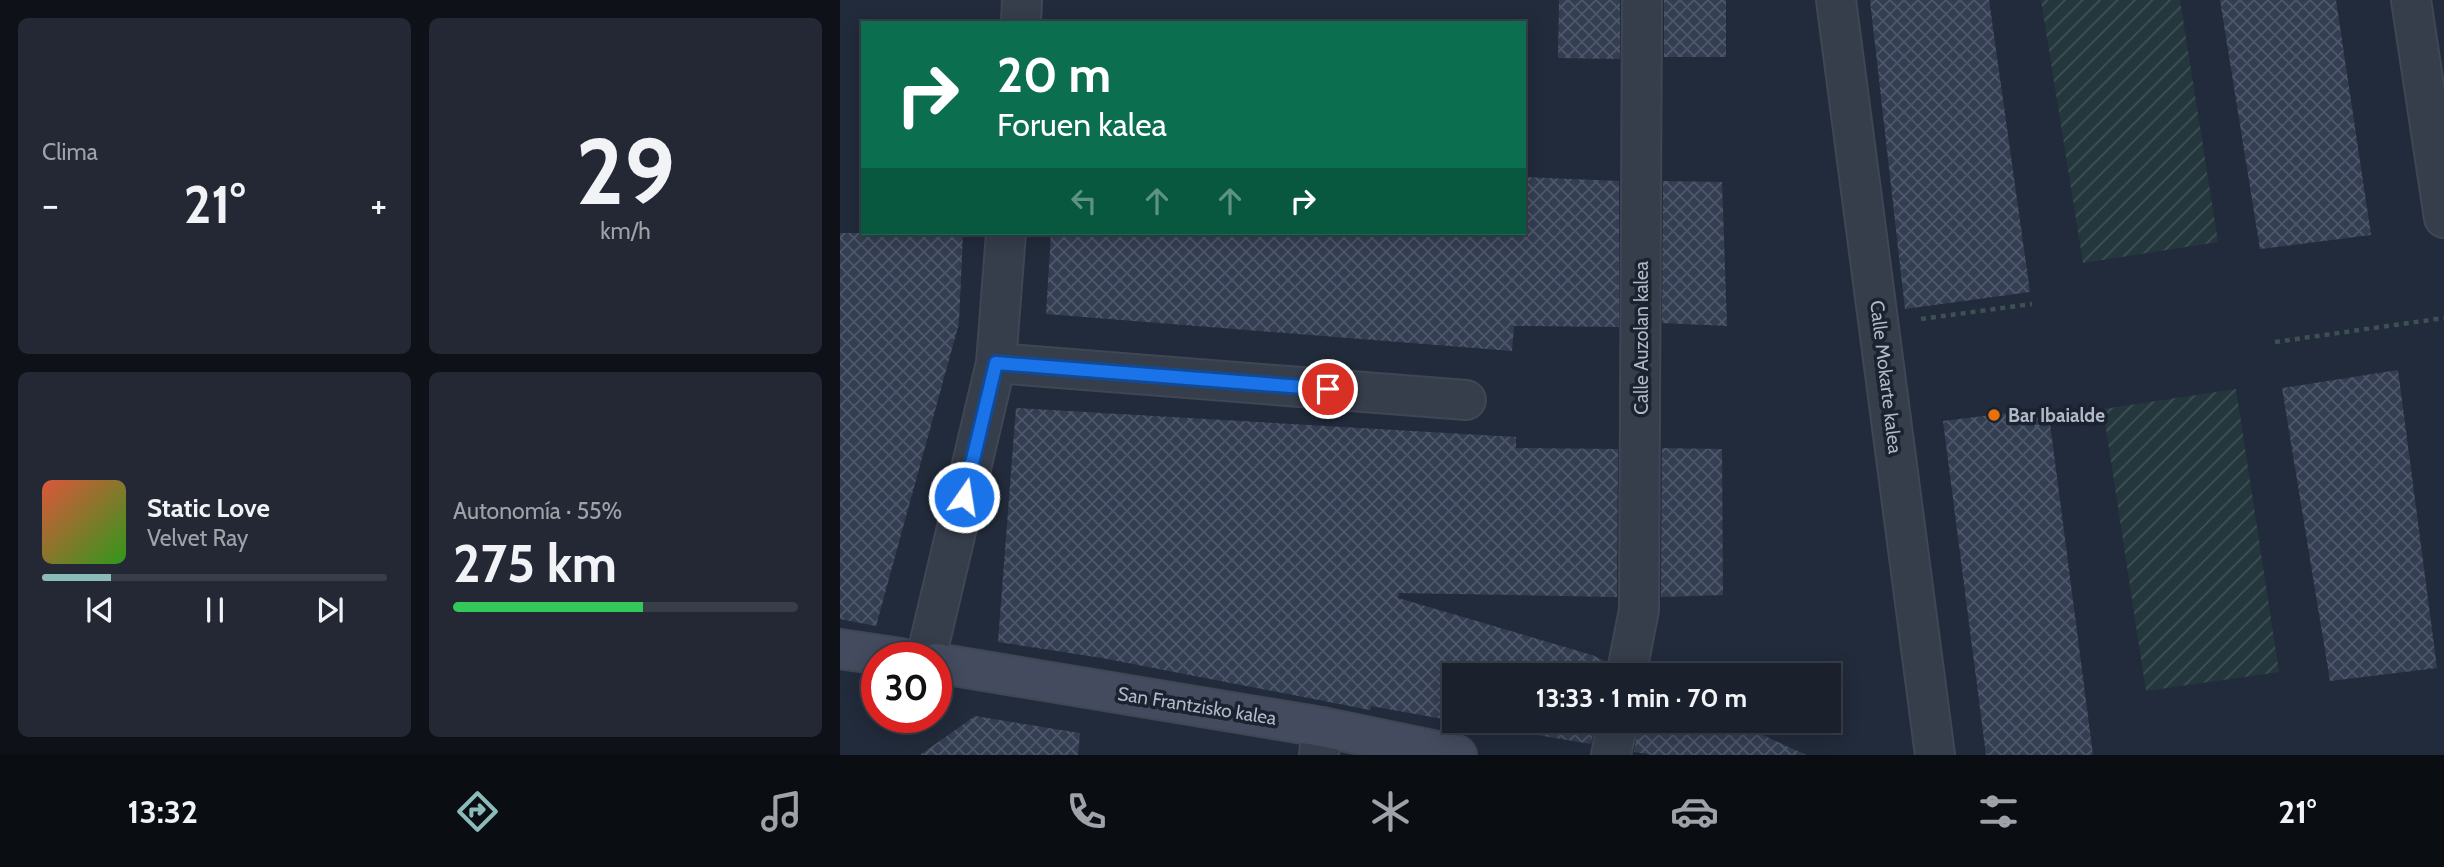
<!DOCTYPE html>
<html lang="es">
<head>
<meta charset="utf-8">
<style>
	body { margin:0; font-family:Cabin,sans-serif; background:#232834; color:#f1f3f6; height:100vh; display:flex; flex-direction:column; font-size:26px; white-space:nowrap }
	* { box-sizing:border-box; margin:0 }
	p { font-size:23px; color:#9fa3a9 }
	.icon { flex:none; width:38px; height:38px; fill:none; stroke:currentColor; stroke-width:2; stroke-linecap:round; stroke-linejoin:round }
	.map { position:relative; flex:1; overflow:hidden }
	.details { display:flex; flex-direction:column; gap:18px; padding:18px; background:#0e1218; width:840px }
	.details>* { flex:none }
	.guide { position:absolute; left:21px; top:21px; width:665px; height:214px; border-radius:0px; box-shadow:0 4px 18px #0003,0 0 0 2px #383e48; background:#0b6e4f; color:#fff; overflow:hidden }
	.speed { position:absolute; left:21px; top:642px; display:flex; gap:14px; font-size:35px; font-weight:700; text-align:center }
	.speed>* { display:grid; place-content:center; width:91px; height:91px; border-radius:50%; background:#1a202c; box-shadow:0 4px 18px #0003,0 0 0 2px #383e48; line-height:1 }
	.speed .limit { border:10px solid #d22; background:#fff; color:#111 }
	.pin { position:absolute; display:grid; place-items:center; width:60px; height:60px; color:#fff; margin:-30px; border:4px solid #fff; border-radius:50%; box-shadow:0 2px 7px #0007 }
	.me { position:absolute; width:77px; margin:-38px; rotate:13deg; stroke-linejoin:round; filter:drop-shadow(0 0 5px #0008) }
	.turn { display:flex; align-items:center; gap:24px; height:147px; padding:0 21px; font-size:32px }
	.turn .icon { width:91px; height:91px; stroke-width:2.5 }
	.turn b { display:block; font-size:49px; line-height:60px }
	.lanes { display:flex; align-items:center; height:66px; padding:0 21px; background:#0003; justify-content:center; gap:35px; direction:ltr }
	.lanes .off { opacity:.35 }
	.big { font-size:52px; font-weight:800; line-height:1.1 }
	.details .card { flex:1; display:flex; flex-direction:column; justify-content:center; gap:10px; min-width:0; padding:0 24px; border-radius:10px; background:#232834 }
	.details .dial { align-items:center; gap:0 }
	.dial b { font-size:91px; line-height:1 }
	.song { display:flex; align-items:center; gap:21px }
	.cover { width:84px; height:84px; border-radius:10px; background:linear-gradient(135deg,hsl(10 70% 55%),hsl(110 70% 35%)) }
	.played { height:7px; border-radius:4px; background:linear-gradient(90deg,#8bbbb9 20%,#383e48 20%) }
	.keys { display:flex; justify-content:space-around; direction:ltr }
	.heat { display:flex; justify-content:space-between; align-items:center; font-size:38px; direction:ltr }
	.charge { height:10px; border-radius:5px; background:linear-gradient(90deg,#34c759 55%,#383e48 0) }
	.details .tiles { flex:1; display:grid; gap:18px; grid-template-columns:repeat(2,1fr) }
	.trip { position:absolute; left:602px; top:663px; width:399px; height:70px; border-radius:0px; background:#1a202c; box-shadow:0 4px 18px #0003,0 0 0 2px #383e48; font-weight:800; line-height:70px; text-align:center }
	.tab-bar { display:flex; height:112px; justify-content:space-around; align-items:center; background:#0a0d12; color:#9fa3a9 }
	.tab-bar .icon { width:49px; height:49px }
	.tab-bar .on { color:#8bbbb9 }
	.tab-bar b { font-size:32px; color:#f1f3f6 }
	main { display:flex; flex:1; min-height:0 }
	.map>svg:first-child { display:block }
</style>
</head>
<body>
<main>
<section class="details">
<div class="tiles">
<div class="card"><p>Clima</p>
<div class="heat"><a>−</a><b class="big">21°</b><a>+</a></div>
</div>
<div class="card dial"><b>29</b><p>km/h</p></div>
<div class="card">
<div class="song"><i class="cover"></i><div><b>Static Love</b><p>Velvet Ray</p></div></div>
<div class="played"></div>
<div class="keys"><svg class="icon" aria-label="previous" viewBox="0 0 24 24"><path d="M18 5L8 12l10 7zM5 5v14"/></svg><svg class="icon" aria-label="pause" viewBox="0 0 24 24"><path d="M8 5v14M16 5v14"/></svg><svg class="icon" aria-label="next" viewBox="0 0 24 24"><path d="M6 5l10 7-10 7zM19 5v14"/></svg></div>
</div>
<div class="card"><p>Autonomía · 55%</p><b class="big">275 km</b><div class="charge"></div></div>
</div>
</section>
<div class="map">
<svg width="1604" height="755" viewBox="0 0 1604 755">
	<defs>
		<pattern id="garden-furrows" width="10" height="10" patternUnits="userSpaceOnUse" patternTransform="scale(1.75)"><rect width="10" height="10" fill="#24373c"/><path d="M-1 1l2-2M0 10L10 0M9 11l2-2" fill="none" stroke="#415257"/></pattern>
		<pattern id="building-cross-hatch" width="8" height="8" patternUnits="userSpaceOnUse" patternTransform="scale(1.75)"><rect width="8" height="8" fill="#343e52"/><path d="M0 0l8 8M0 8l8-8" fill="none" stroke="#4f5869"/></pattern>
	</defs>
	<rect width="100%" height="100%" fill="#222b3b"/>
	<!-- garden -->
	<path fill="url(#garden-furrows)" d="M1201,0H1340L1378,242L1243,263Z
		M1396,389L1439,672L1306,691L1263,409Z"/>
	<!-- building -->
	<path fill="url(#building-cross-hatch)" d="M719,0H780V59L718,58Z
		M824,0H886V57H824Z
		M1030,0H1149L1190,292L1065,309Z
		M1380,0H1496L1531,235L1420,249Z
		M684,177L779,181V327L674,326L672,351L206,314L211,233H684Z
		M823,181L882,182L887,326L822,323Z
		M0,233H123L119,323L36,626L0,619Z
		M1558,370L1597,668L1490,681L1442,388Z
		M176,408L676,437V448L778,449L777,597L559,593L558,598L752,655L767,662L765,676H614V721L531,706L530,710L262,658L158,642Z
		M1208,408L1253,755H1146L1103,421Z
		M822,448L882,449L883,595L821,597Z
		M135,716L240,733L238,755H80Z
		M615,721H756L751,744Z
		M799,721H893L966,755H812L794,752Z"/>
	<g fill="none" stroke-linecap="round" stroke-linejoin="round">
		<defs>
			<path id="street" d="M996,0L1095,755
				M1571,0L1604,218
				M181,23L182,0
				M156,363L626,400
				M86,658L156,363L166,233
				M786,676L799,610L802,0
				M479,755L482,727
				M771,755L778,721"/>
			<path id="secondary" d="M0,649L61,658
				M96,663L482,727L617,755"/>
		</defs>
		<!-- street casing -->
		<use href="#street" stroke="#3f4654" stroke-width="42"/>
		<!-- secondary casing -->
		<use href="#secondary" stroke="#3f4654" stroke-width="42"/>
		<!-- path -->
		<path stroke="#3d5054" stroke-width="4.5" stroke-dasharray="5 5" stroke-linecap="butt" d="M1081,319L1192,304
			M1435,342L1604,318"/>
		<!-- street -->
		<use href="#street" stroke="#363d4b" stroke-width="38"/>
		<!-- secondary -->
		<use href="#secondary" stroke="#444b5e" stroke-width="38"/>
	</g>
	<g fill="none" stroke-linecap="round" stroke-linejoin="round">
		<defs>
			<path id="route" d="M124,497L156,363L488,389"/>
		</defs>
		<!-- route casing -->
		<use href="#route" stroke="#114b97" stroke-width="18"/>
		<!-- route -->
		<use href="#route" stroke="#1a73e8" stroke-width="12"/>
	</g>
	<!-- markers -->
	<circle fill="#e8710a" stroke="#1b2230" stroke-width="2.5" cx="1154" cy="415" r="7"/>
	<g text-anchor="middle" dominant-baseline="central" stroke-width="7" stroke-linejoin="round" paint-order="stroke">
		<!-- street labels -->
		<g font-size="19" fill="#b1b8c7" stroke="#1b2230">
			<text transform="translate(801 338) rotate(-90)">Calle Auzolan kalea</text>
			<text transform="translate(1046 377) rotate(83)">Calle Mokarte kalea</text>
			<text transform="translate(357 706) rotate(9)">San Frantzisko kalea</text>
		</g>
		<!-- poi labels -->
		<g font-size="19" font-weight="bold" fill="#b1b8c7" stroke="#1b2230" text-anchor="start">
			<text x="1168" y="415">Bar Ibaialde</text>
		</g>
	</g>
</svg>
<div class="speed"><div class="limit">30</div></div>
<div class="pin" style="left:488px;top:389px;background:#d93025"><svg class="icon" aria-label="arrive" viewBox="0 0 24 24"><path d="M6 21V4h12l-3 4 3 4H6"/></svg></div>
<svg class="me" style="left:124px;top:497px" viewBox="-20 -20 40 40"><circle r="17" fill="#1a73e8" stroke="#fff" stroke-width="3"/><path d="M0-11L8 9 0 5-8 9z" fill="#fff"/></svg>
<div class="trip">13:33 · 1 min · 70 m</div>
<div class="guide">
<div class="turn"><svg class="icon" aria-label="right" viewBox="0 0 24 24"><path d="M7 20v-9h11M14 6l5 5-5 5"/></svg><div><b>20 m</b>Foruen kalea</div></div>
<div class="lanes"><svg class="icon off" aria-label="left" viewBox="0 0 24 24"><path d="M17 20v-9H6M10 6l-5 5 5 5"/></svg><svg class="icon off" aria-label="ahead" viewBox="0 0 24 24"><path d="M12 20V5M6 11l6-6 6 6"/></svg><svg class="icon off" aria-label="ahead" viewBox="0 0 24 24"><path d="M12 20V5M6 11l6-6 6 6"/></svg><svg class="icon" aria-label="right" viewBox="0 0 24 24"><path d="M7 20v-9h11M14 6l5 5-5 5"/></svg></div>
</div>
</div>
</main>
<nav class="tab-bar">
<b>13:32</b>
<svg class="icon on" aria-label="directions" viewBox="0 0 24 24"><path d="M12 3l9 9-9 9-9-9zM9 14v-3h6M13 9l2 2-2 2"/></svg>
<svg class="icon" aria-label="music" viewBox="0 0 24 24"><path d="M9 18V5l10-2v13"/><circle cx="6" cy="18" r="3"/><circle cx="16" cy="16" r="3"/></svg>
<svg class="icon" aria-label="phone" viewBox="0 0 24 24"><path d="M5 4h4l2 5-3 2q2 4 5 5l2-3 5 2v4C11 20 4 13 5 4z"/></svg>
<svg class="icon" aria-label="climate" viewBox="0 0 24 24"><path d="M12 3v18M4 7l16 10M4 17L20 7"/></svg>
<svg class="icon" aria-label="car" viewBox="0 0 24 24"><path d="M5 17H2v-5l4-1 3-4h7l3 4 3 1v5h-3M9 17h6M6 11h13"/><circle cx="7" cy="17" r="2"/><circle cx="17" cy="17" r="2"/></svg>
<svg class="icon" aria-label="filters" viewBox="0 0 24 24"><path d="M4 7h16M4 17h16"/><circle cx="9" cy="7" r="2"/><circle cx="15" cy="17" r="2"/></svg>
<b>21°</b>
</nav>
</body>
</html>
